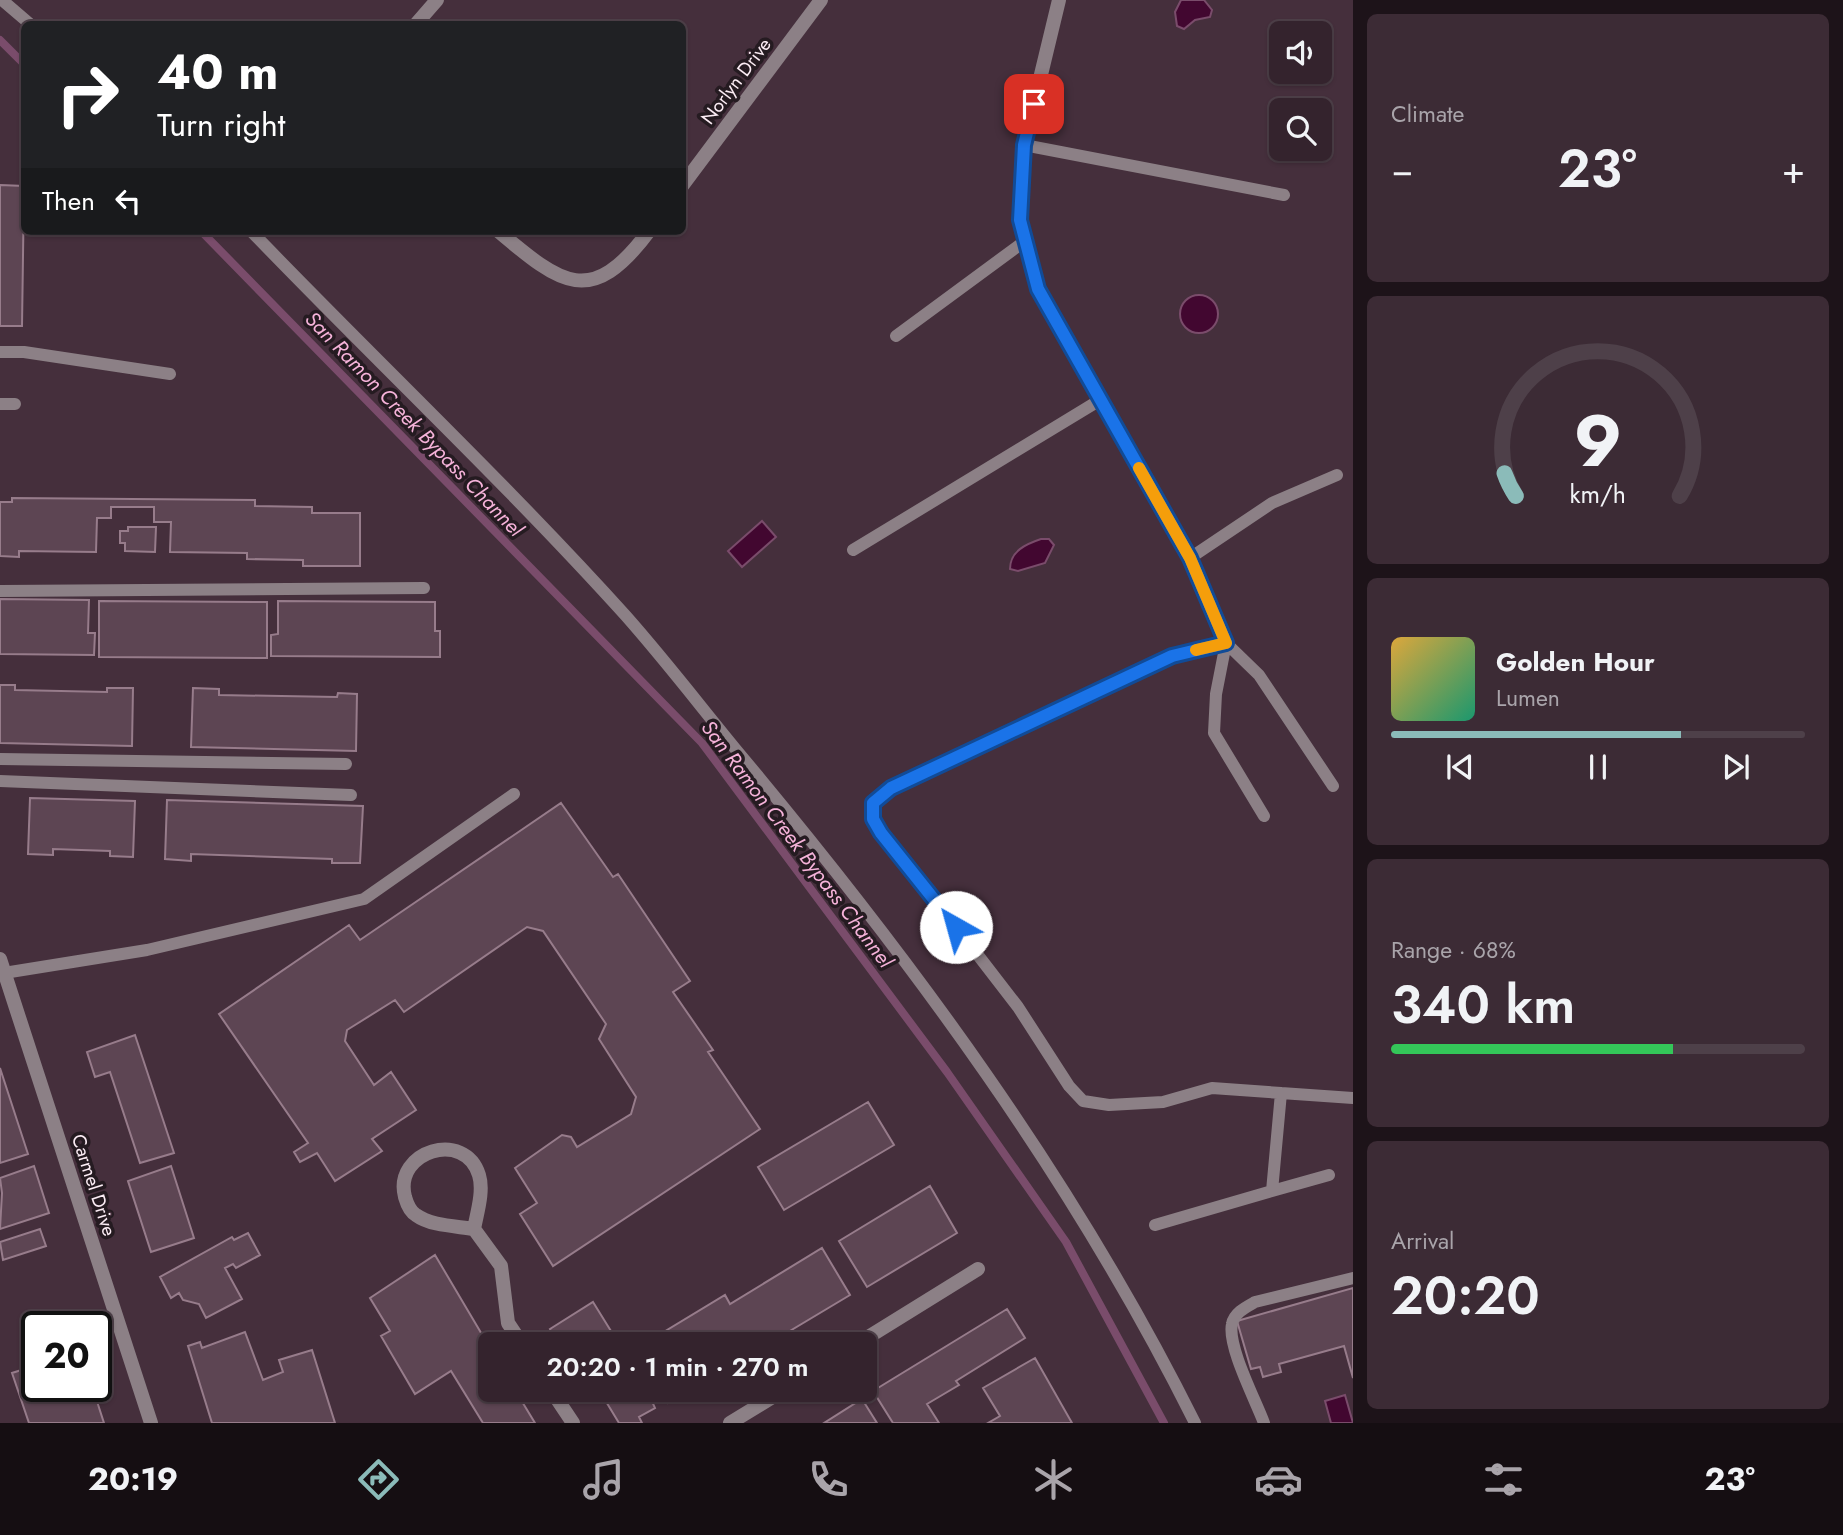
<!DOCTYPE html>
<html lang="en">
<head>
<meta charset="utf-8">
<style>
	body { margin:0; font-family:Jost,sans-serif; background:#3c2b35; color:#f1f3f6; height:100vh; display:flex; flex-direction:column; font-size:26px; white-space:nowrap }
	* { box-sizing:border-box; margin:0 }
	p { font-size:23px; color:#a9a4aa }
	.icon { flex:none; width:38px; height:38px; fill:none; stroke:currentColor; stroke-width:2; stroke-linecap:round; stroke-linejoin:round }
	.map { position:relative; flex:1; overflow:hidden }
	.drawer { display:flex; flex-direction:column; gap:14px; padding:14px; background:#1d1319; width:490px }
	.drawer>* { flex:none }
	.banner { position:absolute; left:21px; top:21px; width:665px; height:214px; border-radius:10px; box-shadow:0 2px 5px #0004,0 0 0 2px #4e4049; background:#202124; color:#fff; overflow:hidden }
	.buttons { position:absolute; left:1269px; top:21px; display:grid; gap:14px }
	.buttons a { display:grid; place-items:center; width:63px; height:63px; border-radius:10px; background:#34232d; box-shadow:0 2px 5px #0004,0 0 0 2px #4e4049; font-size:35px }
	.speed { position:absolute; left:21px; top:1311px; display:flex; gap:14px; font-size:35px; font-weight:700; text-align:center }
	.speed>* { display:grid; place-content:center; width:91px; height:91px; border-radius:50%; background:#34232d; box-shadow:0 2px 5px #0004,0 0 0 2px #4e4049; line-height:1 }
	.speed .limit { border:4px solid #111; border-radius:10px; background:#fff; color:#111 }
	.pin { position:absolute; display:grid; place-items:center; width:60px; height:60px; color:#fff; margin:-30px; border-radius:14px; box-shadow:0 4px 10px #0006 }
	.me { position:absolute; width:77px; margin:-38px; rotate:322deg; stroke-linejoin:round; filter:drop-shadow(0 0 5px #0008) }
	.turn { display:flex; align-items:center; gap:24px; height:147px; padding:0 21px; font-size:32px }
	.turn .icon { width:91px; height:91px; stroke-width:2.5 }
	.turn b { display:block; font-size:49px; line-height:60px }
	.then { display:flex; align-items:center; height:66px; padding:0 21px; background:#0003; gap:14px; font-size:26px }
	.big { font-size:52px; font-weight:600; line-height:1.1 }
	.drawer .widget { flex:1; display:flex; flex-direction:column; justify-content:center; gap:10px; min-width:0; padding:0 24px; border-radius:10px; background:#3c2b35 }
	.drawer .dial { align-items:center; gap:0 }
	.dial svg { height:182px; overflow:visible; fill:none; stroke:#4e4049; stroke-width:7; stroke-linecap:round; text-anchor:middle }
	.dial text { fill:#f1f3f6; stroke:none }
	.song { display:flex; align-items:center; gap:21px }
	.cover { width:84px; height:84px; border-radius:10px; background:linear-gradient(135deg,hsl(40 70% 55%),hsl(160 70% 35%)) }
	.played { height:7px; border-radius:4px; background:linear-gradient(90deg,#8bbbb9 70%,#4e4049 70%) }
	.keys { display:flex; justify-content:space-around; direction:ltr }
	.heat { display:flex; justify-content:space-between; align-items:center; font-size:38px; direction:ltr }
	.charge { height:10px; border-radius:5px; background:linear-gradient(90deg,#34c759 68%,#4e4049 0) }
	.trip { position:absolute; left:478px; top:1332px; width:399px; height:70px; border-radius:10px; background:#34232d; box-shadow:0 2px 5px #0004,0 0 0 2px #4e4049; font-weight:600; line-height:70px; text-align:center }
	.dock { display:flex; height:112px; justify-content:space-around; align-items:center; background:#150e12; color:#a9a4aa }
	.dock .icon { width:49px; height:49px }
	.dock .on { color:#8bbbb9 }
	.dock b { font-size:32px; color:#f1f3f6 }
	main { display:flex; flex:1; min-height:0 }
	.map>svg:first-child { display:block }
</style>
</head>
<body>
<main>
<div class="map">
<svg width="1353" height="1423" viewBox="0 0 1353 1423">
	<rect width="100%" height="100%" fill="#452f3c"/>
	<!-- water -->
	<path fill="#420730" stroke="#7a4c6b" stroke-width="2" d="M1181,0H1204L1212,10L1210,17L1195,20L1184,29L1177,26L1175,12Z
		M1180 314a19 19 0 1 1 38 0a19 19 0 1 1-38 0Z
		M762,521L776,537L742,567L728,551Z
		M1041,539H1049L1054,545L1045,563L1018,571L1010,569C1010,551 1026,544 1041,539Z
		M1345,1395L1353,1423H1331L1325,1401Z"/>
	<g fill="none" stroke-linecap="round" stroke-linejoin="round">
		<!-- stream -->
		<path stroke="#7a4c6b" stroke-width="8" d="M0,40L24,64
			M201,231L702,743L947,1072L1066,1242L1164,1423"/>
	</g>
	<!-- building -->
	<path fill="#5d4553" stroke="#977c8b" stroke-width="2" d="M0,185L24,186L22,326H0Z
		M12,498L255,500V506L312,507V513H360V566H303V560L247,559V553L170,552L171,522H154V507H111V518H97L96,552L19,551V557L0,556V502H12Z
		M128,527H156L155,552L125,551V543H120V531H128Z
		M0,599L89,600L88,633H95L94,655L0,654Z
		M99,601L267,602V658L99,657Z
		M278,601L435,602V631H440V657L271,656V635L278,634Z
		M0,685H15V690L107,692V688H133L132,746L0,743Z
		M193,688L219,689V695L337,697L338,693L357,694L356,751L191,747Z
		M30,798L135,801L133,857L110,856V851L53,849V855L28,854Z
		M167,800L363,806L360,863H332V859L191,854V861L165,859Z
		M561,803L613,877L618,874L690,981L673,992L713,1050L708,1052L760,1129L553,1266L520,1214L537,1203L515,1168L562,1135L571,1137L577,1147L631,1114L636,1097L599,1039L606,1024L543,931L527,927L404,1012L395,1000L347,1030L345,1041L374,1085L391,1072L416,1110L372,1139L382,1151L335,1181L317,1153L300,1162L294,1152L308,1143L219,1014L349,925L360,940Z
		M135,1035L174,1153L140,1163L110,1072L95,1077L87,1052Z
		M0,1068L28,1154L0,1163Z
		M868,1102L894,1145L784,1210L758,1167Z
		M34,1166L49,1213L0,1229L2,1193L0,1178Z
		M171,1166L194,1238L151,1252L128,1181Z
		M930,1186L957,1233L867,1287L839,1241Z
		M40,1229L46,1246L3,1260L0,1242Z
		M248,1233L260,1255L236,1268L233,1264L225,1268L242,1299L206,1318L199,1304L183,1300L179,1293L171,1298L160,1277L232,1237L234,1240Z
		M822,1248L850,1295L768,1344H644L725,1295L730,1304Z
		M435,1255L490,1348V1390H515L535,1423H483L451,1371L415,1394L381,1336L390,1331L370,1298Z
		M1353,1288V1378L1344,1346L1279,1364L1281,1372L1263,1377L1260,1367L1251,1369L1237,1321Z
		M593,1302L619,1344H559L550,1329Z
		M1007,1309L1025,1338L956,1381L959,1385L927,1404L939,1423H893L873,1391Z
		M245,1332L263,1380L283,1372L279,1360L312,1350L335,1423H212L188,1346L200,1342L202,1348Z
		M1035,1358L1072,1423H988L1000,1416L983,1388Z
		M37,1365V1386H92L104,1423H29L12,1373Z
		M599,1390H647L655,1408L639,1417L642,1423H619Z
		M660,1390H692L668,1403Z
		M862,1399L877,1423H824Z"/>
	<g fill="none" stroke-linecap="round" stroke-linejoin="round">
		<!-- lane -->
		<path stroke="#8c8086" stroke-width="12" d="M2,0L30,24
			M1024,145L1284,195
			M251,231C375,360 506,483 626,616C665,660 701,707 738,752C912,960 1074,1180 1195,1423
			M896,336L1025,241
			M0,352H24L170,374
			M0,404H15
			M853,550L1100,400
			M1190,558L1272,503L1337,475
			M0,591L424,588
			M1226,643L1172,656L891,788L873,803V819L1018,1007L1069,1086L1083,1101L1109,1105L1163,1102L1212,1088L1281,1093
			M1226,643L1216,694L1214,733L1264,816
			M1226,643L1259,675L1333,786
			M0,759L346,764
			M0,781L351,795
			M4,973L147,950L364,899L514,794
			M1272,1191L1329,1175
			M1155,1225L1272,1191L1281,1093L1353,1098
			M1264,1423C1256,1401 1227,1346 1232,1324C1234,1313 1246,1307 1255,1302L1353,1278"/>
		<!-- street -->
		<path stroke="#8c8086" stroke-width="14" d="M1059,0L1024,145L1020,220L1038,289L1190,558L1226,643
			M416,24L437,0
			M682,186L821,0
			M498,231C561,284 591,309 649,231
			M0,959L151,1423
			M474,1229C477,1213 484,1191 479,1175C465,1129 393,1151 405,1197C407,1204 411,1212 416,1215C431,1226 456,1226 474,1229L501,1266L508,1323L522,1344
			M857,1344L978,1269
			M551,1390L573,1423
			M730,1423L784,1390"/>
	</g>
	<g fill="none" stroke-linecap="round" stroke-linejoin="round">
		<defs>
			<path id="route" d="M956,927L881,833L873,819V803L891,788L1172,656L1226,643L1190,558L1038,289L1020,220L1024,145L1034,104"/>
		</defs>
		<!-- route casing -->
		<use href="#route" stroke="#114b97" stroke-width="18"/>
		<!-- route -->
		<use href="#route" stroke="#1a73e8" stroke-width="12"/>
		<!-- slow -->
		<path stroke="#f59e0b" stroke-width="12" d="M1139,468L1190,558L1226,643L1196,650"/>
	</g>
	<g text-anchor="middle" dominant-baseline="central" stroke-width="7" stroke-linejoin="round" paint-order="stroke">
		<!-- street labels -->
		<g font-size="19" fill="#fbecf4" stroke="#251b21">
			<text transform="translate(736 81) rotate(-53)">Norlyn Drive</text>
			<text transform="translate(94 1185) rotate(72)">Carmel Drive</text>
		</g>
		<!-- water labels -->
		<g font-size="21" font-style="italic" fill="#f5b2d9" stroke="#251b21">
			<text transform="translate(414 424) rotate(46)">San Ramon Creek Bypass Channel</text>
			<text transform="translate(797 844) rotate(53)">San Ramon Creek Bypass Channel</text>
		</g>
	</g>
</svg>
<div class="buttons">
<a><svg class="icon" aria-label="sound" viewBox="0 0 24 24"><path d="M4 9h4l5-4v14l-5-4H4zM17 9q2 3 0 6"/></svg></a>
<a><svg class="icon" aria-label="search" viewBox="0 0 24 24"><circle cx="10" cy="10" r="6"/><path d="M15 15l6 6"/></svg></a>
</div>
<div class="speed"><div class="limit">20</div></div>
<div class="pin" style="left:1034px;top:104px;background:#d93025"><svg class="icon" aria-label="arrive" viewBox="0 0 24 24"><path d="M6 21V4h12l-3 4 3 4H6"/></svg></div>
<svg class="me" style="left:956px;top:927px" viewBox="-20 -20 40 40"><circle r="19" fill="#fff"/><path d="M0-13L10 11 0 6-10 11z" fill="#1a73e8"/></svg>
<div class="trip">20:20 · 1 min · 270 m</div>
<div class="banner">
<div class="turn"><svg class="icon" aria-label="right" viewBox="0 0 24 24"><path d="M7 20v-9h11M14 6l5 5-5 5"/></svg><div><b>40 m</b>Turn right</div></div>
<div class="then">Then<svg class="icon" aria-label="left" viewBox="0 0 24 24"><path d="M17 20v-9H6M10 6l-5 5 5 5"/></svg></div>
</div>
</div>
<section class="drawer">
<div class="widget"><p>Climate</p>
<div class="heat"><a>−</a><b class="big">23°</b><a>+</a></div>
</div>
<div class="widget dial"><svg viewBox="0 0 100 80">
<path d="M14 69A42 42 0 1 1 86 69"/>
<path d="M14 69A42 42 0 0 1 9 59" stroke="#8bbbb9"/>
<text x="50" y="56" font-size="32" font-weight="700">9</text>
<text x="50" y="72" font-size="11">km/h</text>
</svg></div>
<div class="widget">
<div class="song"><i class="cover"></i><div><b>Golden Hour</b><p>Lumen</p></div></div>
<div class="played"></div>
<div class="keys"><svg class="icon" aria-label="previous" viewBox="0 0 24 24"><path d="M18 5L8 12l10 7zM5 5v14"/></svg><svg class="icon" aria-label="pause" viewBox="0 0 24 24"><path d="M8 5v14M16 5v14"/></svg><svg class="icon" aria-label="next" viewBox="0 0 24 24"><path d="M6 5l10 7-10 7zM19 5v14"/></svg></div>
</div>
<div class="widget"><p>Range · 68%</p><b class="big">340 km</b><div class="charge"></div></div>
<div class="widget"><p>Arrival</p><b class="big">20:20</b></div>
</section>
</main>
<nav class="dock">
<b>20:19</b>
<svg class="icon on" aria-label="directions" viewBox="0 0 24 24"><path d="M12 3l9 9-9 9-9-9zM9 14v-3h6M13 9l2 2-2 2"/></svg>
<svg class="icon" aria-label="music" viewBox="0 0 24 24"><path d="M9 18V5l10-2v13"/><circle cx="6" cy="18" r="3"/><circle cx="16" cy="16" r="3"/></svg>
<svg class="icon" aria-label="phone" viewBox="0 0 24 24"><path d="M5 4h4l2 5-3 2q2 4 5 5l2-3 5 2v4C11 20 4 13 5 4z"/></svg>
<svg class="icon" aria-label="climate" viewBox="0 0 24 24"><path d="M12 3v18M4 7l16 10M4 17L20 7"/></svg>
<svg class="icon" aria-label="car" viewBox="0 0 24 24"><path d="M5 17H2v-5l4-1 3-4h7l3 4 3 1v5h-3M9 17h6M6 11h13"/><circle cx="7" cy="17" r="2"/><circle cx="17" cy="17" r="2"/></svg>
<svg class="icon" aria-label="filters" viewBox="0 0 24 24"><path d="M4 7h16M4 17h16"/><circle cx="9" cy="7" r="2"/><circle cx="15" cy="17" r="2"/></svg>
<b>23°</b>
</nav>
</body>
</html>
